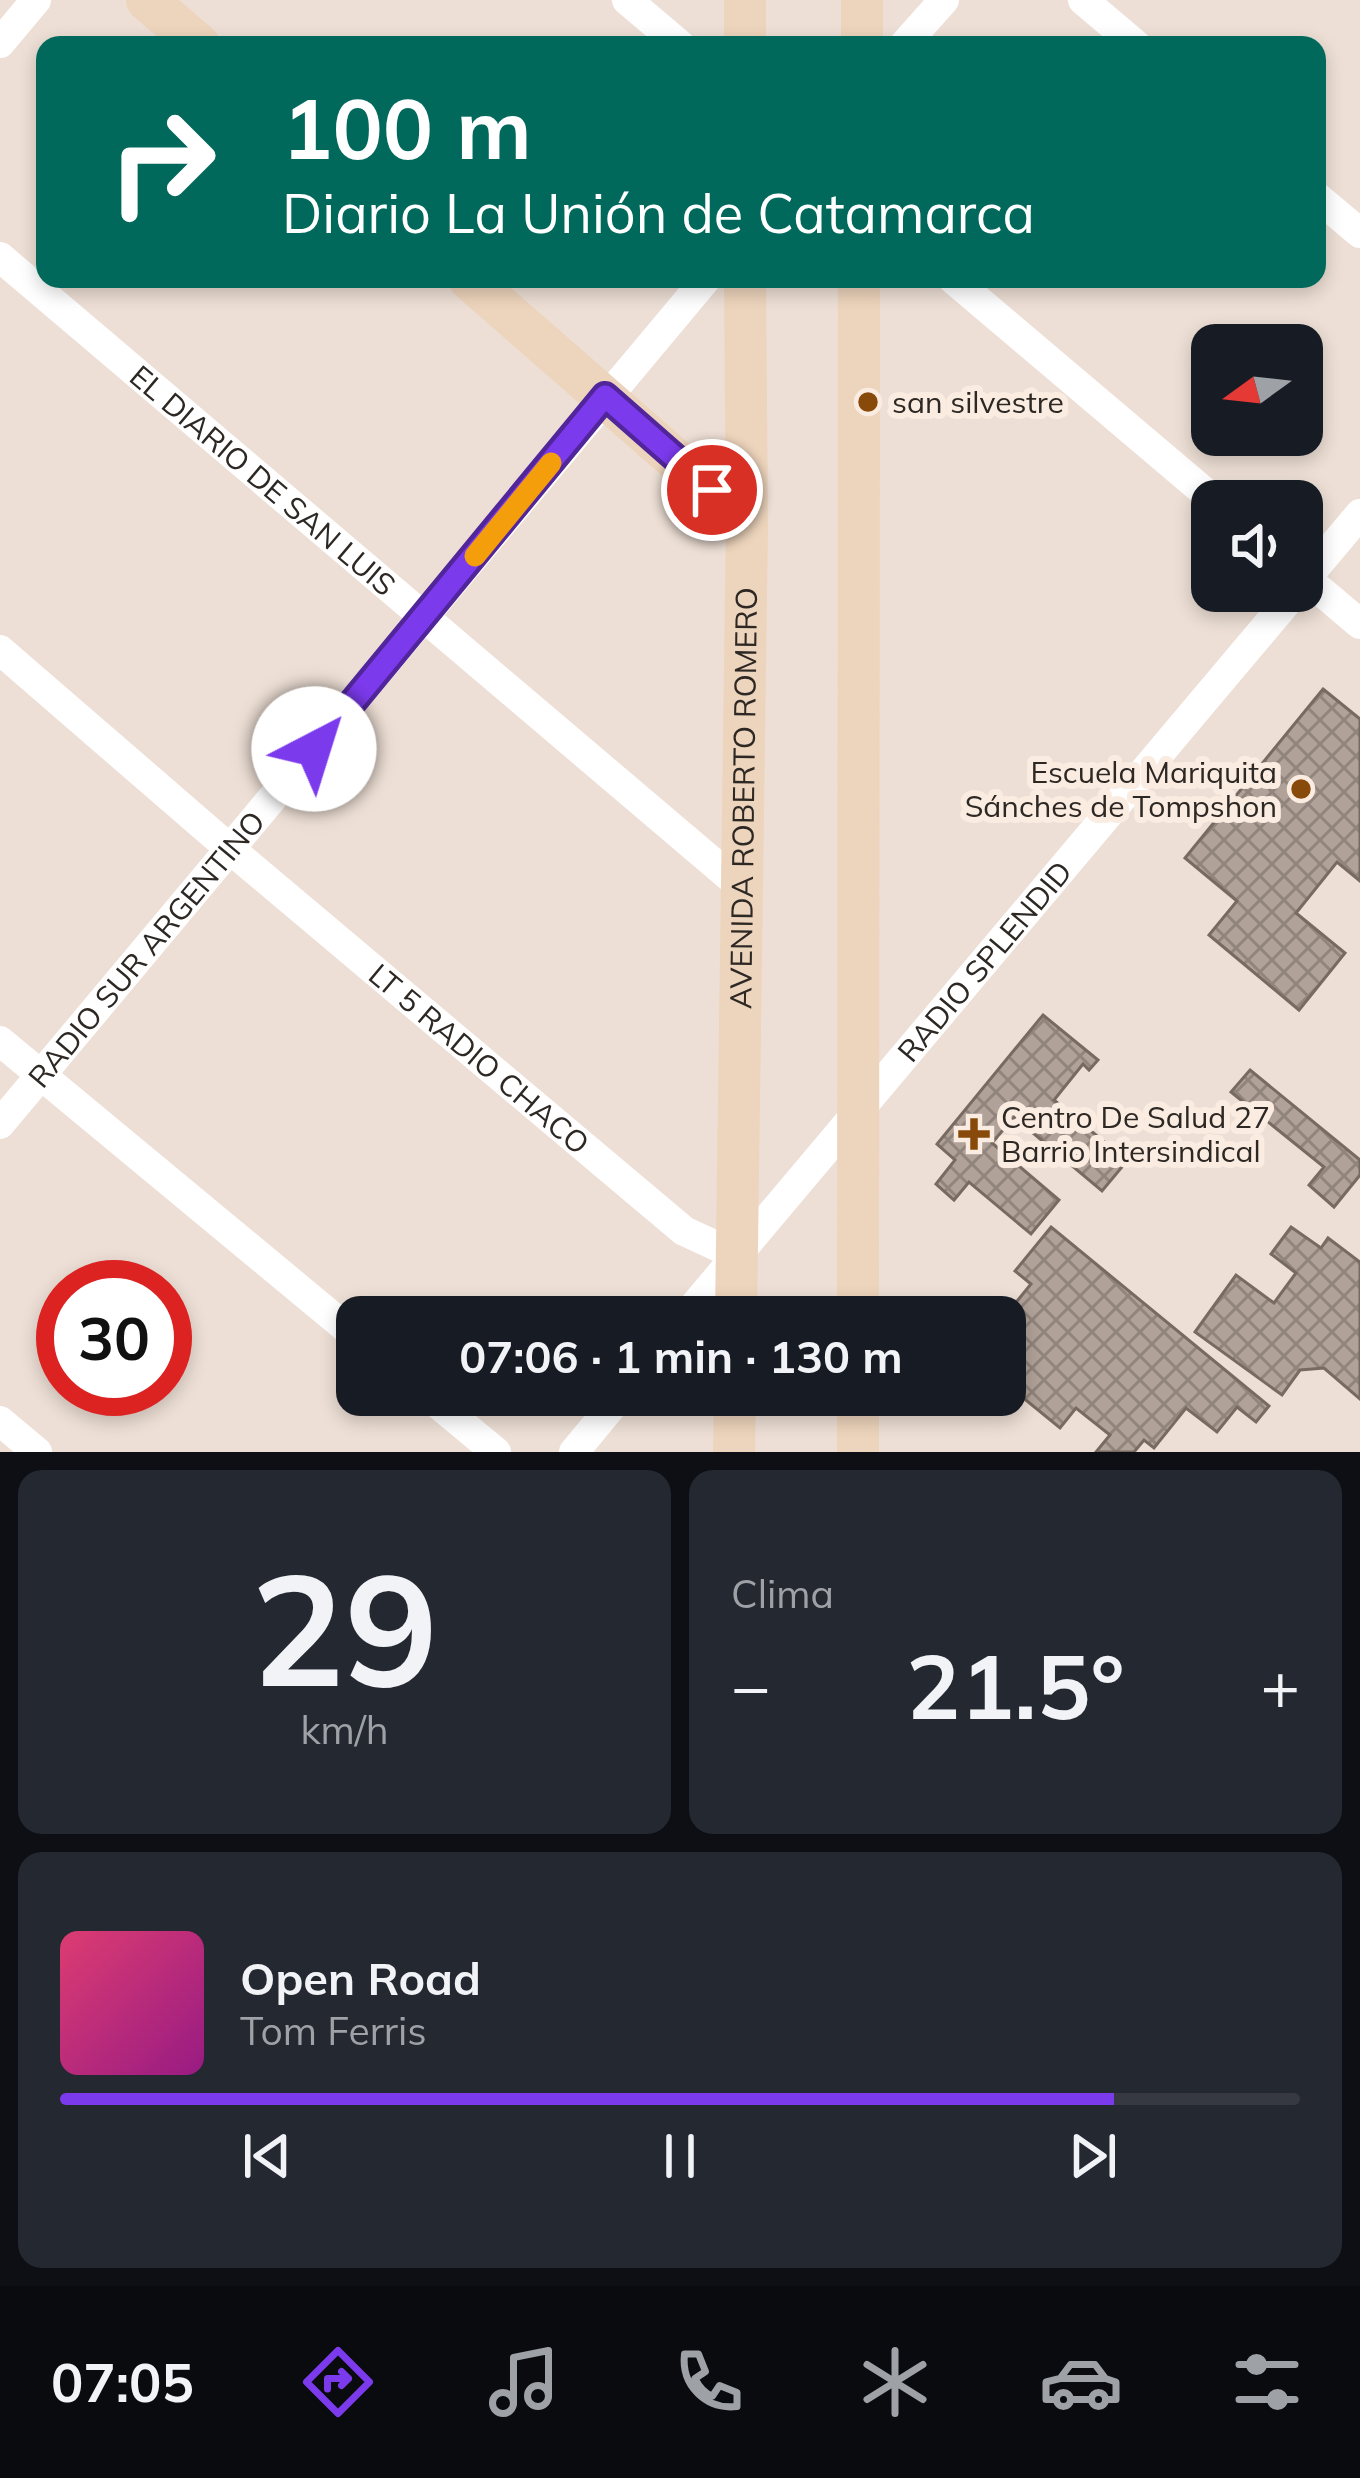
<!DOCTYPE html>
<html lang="es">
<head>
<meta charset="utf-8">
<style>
	body { margin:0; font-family:Mulish,sans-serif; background:#242831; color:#f1f3f6; height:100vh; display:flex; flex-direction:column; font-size:45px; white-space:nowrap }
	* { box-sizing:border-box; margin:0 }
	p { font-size:39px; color:#9ea1a6 }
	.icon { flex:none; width:66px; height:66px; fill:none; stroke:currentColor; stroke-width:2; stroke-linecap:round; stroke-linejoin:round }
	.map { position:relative; height:1452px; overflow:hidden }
	.side { display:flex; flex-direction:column; gap:18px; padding:18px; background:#0d0f14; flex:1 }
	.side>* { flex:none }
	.guide { position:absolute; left:36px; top:36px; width:1290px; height:252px; border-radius:24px; box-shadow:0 6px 18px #0003; background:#00695c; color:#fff; overflow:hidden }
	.needle { width:78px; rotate:255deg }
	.fabs { position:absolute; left:1191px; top:324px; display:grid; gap:24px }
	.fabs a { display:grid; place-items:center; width:132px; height:132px; border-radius:24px; background:#171b24; box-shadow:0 6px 18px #0003; font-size:60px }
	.speed { position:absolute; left:36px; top:1260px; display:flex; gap:24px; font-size:60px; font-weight:700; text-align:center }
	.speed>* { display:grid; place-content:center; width:156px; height:156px; border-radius:50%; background:#171b24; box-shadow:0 6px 18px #0003; line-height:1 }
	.speed .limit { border:18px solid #d22; background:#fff; color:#111 }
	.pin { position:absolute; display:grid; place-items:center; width:102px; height:102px; color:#fff; margin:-51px; border:6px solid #fff; border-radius:50%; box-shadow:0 3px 12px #0007 }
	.me { position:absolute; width:132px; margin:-66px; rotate:40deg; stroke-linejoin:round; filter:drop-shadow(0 0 9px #0008) }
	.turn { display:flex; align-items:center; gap:42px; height:252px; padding:0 48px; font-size:54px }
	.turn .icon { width:156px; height:156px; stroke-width:2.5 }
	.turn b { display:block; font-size:84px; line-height:102px }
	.big { font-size:90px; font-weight:700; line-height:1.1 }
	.side .tile { flex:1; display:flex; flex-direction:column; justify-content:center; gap:18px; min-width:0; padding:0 42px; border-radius:24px; background:#242831 }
	.side .dial { align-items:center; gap:0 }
	.dial b { font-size:156px; line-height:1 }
	.song { display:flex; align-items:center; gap:36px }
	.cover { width:144px; height:144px; border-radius:18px; background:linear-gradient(135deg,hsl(340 70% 55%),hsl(310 70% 35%)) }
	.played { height:12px; border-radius:6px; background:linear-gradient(90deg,#7c3aed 85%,#363941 85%) }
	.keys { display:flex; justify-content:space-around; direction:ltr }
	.heat { display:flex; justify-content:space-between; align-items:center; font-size:66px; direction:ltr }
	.side .tiles { flex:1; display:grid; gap:18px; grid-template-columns:1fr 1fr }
	.tile:last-child { grid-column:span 2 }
	.trip { position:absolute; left:336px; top:1296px; width:690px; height:120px; border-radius:24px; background:#171b24; box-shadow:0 6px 18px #0003; font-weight:700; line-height:120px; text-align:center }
	.tab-bar { display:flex; height:192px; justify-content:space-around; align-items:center; background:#090b0e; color:#9ea1a6 }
	.tab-bar .icon { width:84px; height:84px }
	.tab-bar .active { color:#7c3aed }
	.tab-bar b { font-size:54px; color:#f1f3f6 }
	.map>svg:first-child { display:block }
</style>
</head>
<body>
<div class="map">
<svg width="1360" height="1452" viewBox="0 0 1360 1452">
	<defs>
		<pattern id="building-cross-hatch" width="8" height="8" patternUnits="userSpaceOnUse" patternTransform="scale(3)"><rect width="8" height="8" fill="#b0a298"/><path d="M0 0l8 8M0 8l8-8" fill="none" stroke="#90847c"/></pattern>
	</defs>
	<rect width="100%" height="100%" fill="#eddfd5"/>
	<!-- building -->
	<path fill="url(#building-cross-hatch)" stroke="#776a61" stroke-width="3" d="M1323,689L1360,719V881L1337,862L1296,913L1345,953L1299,1010L1209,935L1237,901L1185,858Z
		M1043,1015L1098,1060L1089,1070L1083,1064L1054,1100L1127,1161L1102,1191L1014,1117L992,1143L1059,1200L1031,1234L969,1182L954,1200L936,1184L955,1160L937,1144Z
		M1250,1070L1360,1160V1175L1334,1207L1309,1185L1324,1167L1231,1092Z
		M1051,1227L1269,1406L1256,1422L1237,1407L1217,1432L1186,1408L1154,1448L1144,1440L1134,1452H1096L1110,1435L1076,1408L1060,1428L1005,1383L1004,1317L1031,1284L1015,1271Z
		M1291,1227L1321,1248L1328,1238L1360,1262V1399L1324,1368L1300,1370L1282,1395L1195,1332L1236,1275L1274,1303L1296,1273L1271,1254Z"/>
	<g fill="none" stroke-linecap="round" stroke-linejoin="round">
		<!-- street -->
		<g stroke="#fff" stroke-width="30">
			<path d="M627,0L680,45"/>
			<path d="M1083,0L1136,45"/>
			<path d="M0,43L36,0"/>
			<path d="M904,45L944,0"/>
			<path d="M1317,197L1360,233"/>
			<path id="s1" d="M0,257L743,888"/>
			<path d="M953,279L1215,501"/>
			<path d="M1302,575L1360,624"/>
			<path d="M1302,583L1360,514"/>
			<path id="s2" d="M0,650L230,849L684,1231L736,1255"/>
			<path d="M0,1041L357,1337"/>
			<path id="s3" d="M0,1124L706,279"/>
			<path id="s4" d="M685,1317L1296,591"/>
			<path d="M427,1395L496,1452"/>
			<path d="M0,1421L37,1452"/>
			<path d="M574,1452L621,1395"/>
		</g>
		<!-- secondary -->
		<g stroke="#edd4bc" stroke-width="42">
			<path d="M147,0L199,45"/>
			<path d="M745,45V0"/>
			<path d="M862,45V0"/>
			<path d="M469,279L747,522"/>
			<path id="s5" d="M736,1317L747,522L745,279"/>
			<path d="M858,1317L859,279"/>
			<path d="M734,1452L735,1395"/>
			<path d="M858,1452V1395"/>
		</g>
	</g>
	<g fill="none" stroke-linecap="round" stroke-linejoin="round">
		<defs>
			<path id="route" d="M314,749L605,396L712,490"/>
		</defs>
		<!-- route casing -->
		<use href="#route" stroke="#51269a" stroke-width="30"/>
		<!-- route -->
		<use href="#route" stroke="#7c3aed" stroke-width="21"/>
		<!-- slow -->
		<path stroke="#f59e0b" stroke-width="21" d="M475,556L551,463"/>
	</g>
	<!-- markers -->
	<g fill="#874a0b" stroke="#fbece2" stroke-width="4.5">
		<circle cx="868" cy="402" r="12"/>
		<circle cx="1301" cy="789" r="12"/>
		<path d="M968 1116h12v12h12v12h-12v12h-12v-12h-12v-12h12z"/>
	</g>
	<g text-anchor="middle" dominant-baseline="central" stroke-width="12" stroke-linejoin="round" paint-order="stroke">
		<!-- poi labels -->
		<g font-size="30" fill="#2d2824" stroke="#fbece2" text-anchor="start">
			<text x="892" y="402">san silvestre</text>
			<text x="1277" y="772" text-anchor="end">Escuela Mariquita<tspan x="1277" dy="34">Sánches de Tompshon</tspan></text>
			<text x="1001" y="1117">Centro De Salud 27<tspan x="1001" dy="34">Barrio Intersindical</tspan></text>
		</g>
		<!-- street labels -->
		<g font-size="30" fill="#2d2824" stroke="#fbece2">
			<text stroke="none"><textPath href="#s1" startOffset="345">EL DIARIO DE SAN LUIS</textPath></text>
			<text stroke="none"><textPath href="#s5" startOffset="519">AVENIDA ROBERTO ROMERO</textPath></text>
			<text stroke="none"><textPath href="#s3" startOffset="228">RADIO SUR ARGENTINO</textPath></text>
			<text stroke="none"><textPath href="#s4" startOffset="465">RADIO SPLENDID</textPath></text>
			<text stroke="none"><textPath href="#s2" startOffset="630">LT 5 RADIO CHACO</textPath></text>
		</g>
	</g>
</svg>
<div class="fabs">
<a><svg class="needle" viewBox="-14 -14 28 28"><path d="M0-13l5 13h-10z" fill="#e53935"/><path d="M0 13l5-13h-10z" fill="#9ea1a6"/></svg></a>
<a><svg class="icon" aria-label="sound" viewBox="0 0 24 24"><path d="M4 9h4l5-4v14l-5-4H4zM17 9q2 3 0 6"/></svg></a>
</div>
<div class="speed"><div class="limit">30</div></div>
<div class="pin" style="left:712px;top:490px;background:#d93025"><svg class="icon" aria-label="arrive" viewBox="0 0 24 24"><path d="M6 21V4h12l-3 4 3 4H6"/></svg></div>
<svg class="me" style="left:314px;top:749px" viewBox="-20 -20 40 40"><circle r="19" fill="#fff"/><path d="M0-13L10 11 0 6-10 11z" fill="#7c3aed"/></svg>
<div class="trip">07:06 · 1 min · 130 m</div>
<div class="guide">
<div class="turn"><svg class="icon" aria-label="right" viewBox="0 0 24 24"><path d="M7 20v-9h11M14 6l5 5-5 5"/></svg><div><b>100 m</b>Diario La Unión de Catamarca</div></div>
</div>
</div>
<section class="side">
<div class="tiles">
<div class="tile dial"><b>29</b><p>km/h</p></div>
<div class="tile"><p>Clima</p>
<div class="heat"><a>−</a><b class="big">21.5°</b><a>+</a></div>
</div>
<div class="tile">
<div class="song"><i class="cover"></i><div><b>Open Road</b><p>Tom Ferris</p></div></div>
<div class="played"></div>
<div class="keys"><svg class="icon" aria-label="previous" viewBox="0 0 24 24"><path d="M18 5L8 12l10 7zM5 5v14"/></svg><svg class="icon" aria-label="pause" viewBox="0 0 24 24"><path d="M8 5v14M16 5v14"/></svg><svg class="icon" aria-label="next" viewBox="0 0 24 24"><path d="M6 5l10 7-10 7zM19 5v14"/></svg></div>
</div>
</div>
</section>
<nav class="tab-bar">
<b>07:05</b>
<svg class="icon active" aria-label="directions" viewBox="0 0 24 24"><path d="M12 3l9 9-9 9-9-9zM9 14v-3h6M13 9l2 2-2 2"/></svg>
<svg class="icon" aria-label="music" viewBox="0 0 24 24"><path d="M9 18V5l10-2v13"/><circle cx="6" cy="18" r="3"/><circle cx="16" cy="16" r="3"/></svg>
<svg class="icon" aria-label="phone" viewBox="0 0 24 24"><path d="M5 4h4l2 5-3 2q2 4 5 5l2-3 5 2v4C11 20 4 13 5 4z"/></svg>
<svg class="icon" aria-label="climate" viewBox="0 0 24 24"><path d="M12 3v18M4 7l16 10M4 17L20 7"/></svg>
<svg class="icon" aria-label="car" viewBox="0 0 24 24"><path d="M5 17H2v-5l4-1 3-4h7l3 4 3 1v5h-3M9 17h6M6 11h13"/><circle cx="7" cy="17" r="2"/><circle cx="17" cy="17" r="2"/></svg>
<svg class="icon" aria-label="filters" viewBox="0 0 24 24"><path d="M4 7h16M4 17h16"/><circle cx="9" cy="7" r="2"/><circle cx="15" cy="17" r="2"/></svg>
</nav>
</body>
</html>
